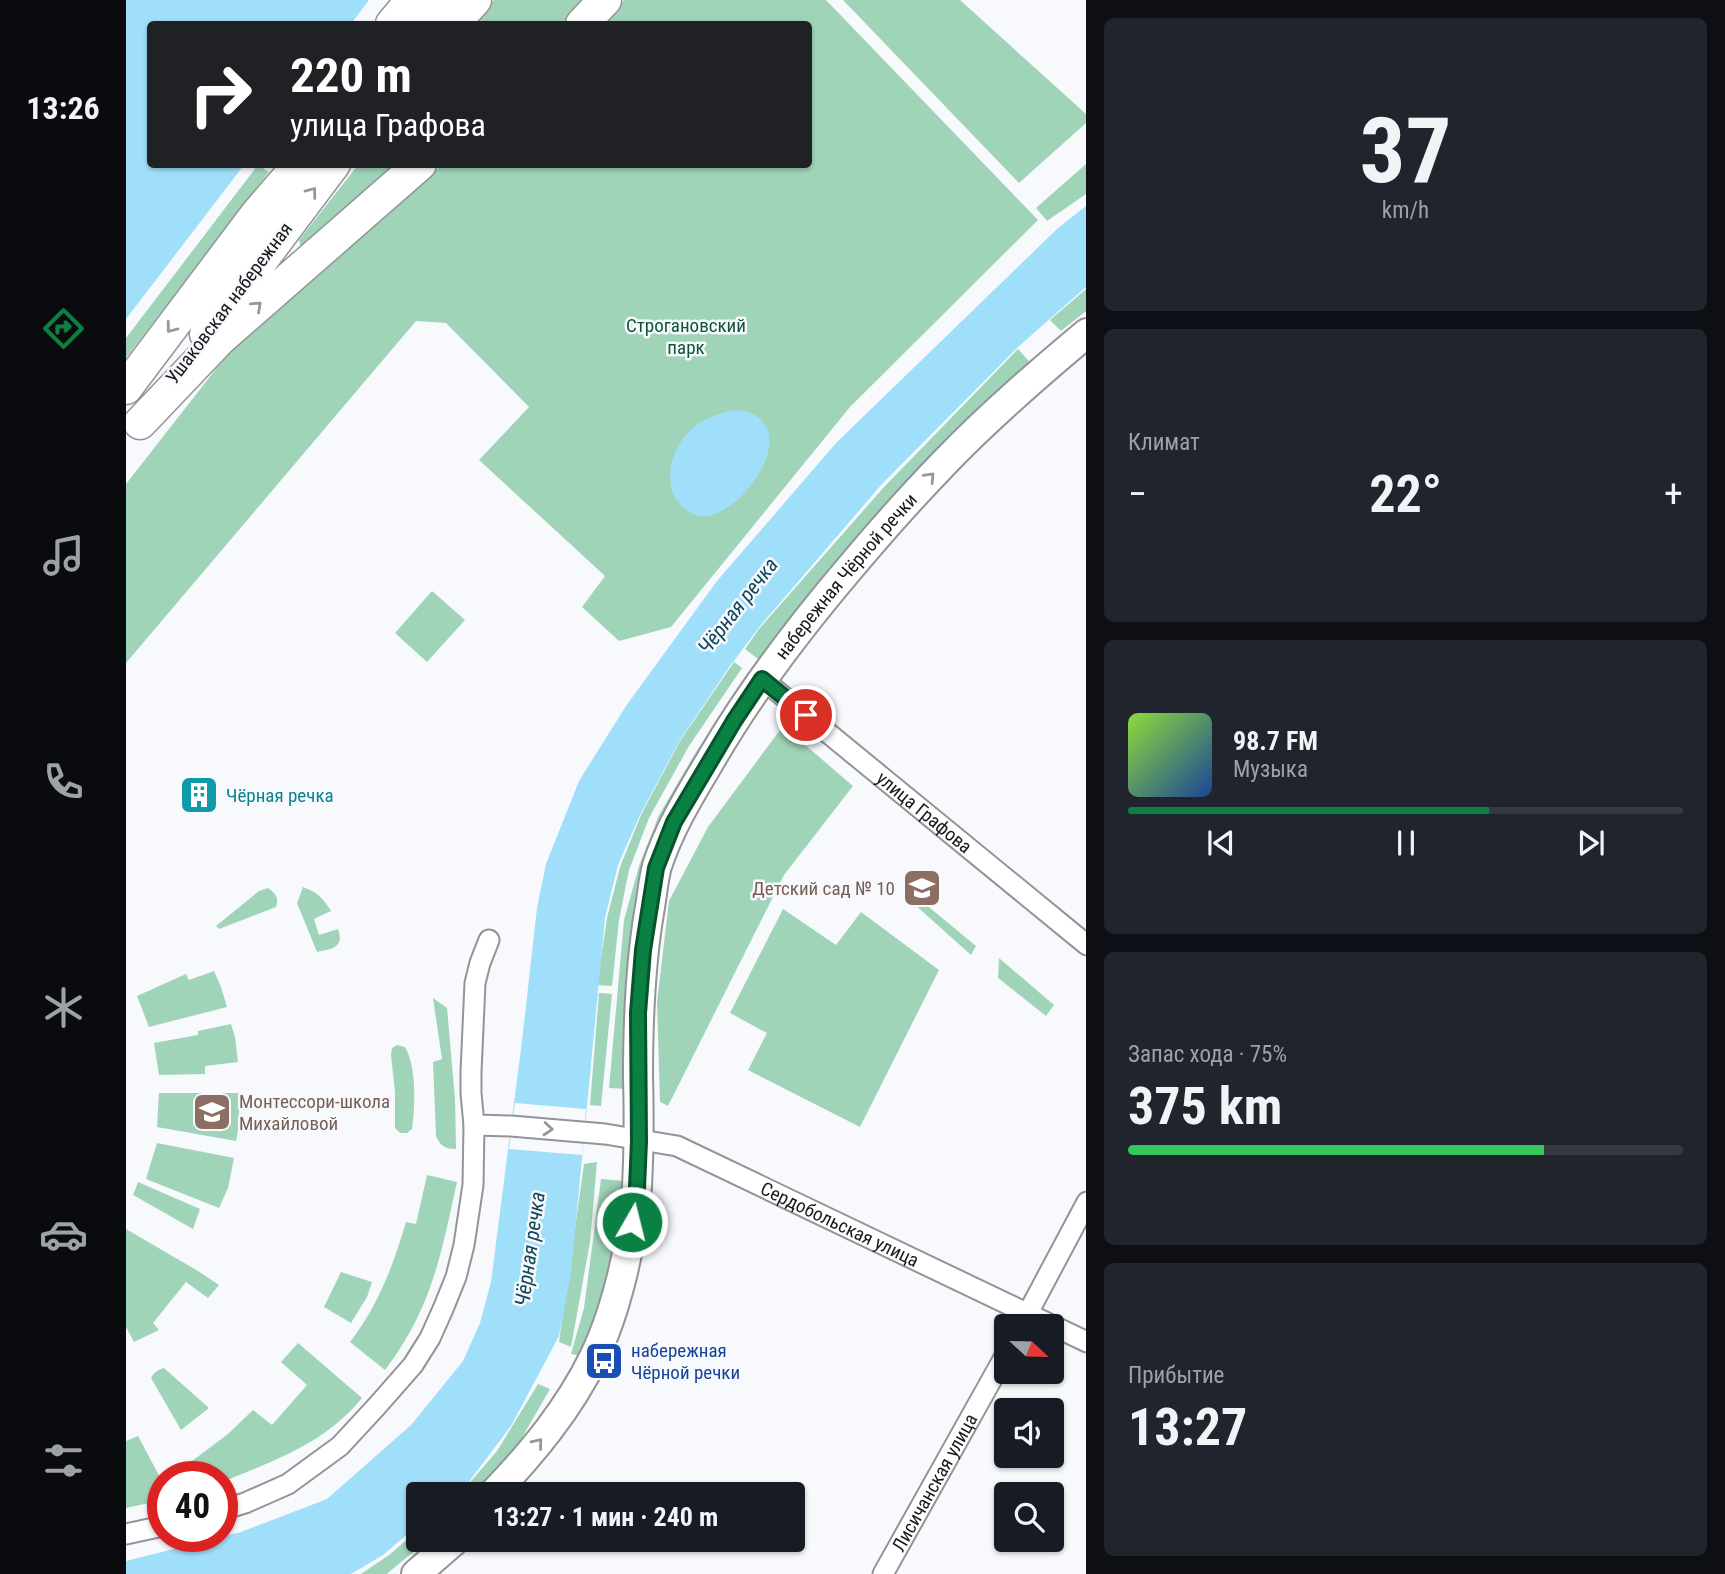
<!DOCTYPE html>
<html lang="ru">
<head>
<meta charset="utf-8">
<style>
	body { margin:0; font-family:"Roboto Condensed",sans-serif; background:#20242c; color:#f1f3f6; height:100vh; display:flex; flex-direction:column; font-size:26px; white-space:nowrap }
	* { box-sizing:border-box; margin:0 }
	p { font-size:23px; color:#9ea1a6 }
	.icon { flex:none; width:38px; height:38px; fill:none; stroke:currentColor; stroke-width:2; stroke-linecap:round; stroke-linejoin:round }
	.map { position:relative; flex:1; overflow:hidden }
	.details { display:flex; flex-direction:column; gap:18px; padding:18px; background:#0d0f14; width:639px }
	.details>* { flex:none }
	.guide { position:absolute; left:21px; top:21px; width:665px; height:147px; border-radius:7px; box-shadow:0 2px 5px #0004; background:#202124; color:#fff; overflow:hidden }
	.needle { width:46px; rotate:112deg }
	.controls { position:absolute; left:868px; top:1314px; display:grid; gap:14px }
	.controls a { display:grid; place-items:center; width:70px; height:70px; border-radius:7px; background:#171b24; box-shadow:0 2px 5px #0004; font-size:35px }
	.speed { position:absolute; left:21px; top:1461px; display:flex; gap:14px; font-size:35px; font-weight:700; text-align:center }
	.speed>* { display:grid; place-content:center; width:91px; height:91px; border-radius:50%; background:#171b24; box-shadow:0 2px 5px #0004; line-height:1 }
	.speed .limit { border:10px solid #d22; background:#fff; color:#111 }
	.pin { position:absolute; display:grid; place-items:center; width:60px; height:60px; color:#fff; margin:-30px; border:4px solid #fff; border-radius:50%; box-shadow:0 2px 7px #0007 }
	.me { position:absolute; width:77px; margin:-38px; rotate:8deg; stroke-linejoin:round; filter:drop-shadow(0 0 5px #0008) }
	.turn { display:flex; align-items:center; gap:24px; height:147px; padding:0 28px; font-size:32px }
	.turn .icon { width:91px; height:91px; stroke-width:2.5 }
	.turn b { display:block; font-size:49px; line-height:60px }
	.big { font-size:52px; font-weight:700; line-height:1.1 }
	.details .card { flex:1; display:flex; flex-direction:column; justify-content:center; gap:10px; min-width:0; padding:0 24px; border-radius:10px; background:#20242c }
	.details .dial { align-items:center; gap:0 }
	.dial b { font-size:91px; line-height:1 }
	.song { display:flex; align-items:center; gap:21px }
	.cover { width:84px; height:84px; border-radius:10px; background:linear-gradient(135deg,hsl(90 70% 55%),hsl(220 70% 35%)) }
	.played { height:7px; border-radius:4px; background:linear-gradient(90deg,#0b8043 65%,#363941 65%) }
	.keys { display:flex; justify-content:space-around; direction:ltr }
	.heat { display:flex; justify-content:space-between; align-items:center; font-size:38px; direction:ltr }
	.charge { height:10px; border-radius:5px; background:linear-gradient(90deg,#34c759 75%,#363941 0) }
	.trip { position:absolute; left:280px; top:1482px; width:399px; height:70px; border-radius:7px; background:#171b24; box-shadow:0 2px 5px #0004; font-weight:700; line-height:70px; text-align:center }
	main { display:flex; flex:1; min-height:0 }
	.menu { display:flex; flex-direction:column; width:126px; justify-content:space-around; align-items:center; background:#090b0e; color:#9ea1a6 }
	.menu .icon { width:49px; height:49px }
	.menu .on { color:#0b8043 }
	.menu b { font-size:32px; color:#f1f3f6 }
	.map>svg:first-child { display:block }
</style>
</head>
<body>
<main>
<nav class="menu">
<b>13:26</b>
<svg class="icon on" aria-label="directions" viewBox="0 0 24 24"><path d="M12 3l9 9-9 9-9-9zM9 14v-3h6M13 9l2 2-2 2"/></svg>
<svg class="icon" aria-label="music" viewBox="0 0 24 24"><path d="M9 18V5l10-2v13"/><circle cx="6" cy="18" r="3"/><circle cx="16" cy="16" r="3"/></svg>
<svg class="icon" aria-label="phone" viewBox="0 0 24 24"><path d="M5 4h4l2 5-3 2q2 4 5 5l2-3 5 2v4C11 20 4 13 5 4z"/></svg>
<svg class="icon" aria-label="climate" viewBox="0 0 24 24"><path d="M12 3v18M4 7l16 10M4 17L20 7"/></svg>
<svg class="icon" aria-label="car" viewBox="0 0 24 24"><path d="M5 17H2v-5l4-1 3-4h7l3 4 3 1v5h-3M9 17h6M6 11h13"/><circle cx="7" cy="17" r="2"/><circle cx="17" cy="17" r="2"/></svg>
<svg class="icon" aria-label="filters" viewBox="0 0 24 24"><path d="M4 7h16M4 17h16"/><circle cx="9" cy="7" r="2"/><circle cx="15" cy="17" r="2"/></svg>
</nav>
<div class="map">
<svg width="961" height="1574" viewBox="0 0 961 1574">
	<rect width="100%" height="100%" fill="#f7f9fd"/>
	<!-- green -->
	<path fill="#a0d4b8" d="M368,0H460L435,24H346Z
		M498,0H700L912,220L724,407L545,627L493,641L456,607L479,576L353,460L403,407L320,323L290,321L0,663V484L104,351L316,165L682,164V24H475Z
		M717,0H834L960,114V123L893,183Z
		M960,164V194L921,221L910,208Z
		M132,165L143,172L0,358V338Z
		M232,165H273L176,246L174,245L173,240Z
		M960,289V311L935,331L924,320Z
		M892,349L908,367L636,662L619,649L633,629L758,487Z
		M306,591L339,620L301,662L269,633Z
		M608,662L616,668L563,746L523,818L503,870L493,920L486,986L471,985L481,918L494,867L515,815L554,741Z
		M588,724L592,727L540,819L501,1089L483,1088L498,920L513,866L533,815L570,752Z
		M657,726L727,786L658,875L542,1106L534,1102L531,1002L543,901L582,827Z
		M177,887C191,892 197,898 205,911L188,919L193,935L212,929C219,948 205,949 191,952L171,903Z
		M142,888C150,894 153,897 150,907L93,929L90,926L133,891Z
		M792,898L850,946L845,955L787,903Z
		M657,909L710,945L735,912L813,970L734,1127L622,1070L641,1033L604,1013Z
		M873,958L928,1005L920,1016L872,978Z
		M88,971L95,987L101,1007L23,1027L11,996L60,974L63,980Z
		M473,993L486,994L475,1106L464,1105Z
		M307,998L321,1008L329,1099L330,1149C319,1149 314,1146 310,1136L307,1062L316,1059Z
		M105,1024L109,1037L112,1062L79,1066V1074L33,1075L28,1043L72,1035V1031Z
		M271,1045L279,1047C291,1067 289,1106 286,1129L281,1133H274L269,1128V1092L265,1055L266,1048Z
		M33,1093H113V1126L110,1141L31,1127Z
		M31,1143L108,1158L102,1188L93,1208L20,1179Z
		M471,1162L464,1242L445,1347L433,1342L458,1164Z
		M301,1175L331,1182C315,1255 306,1308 259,1370L224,1342C252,1306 267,1266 280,1222L290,1224Z
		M475,1179L499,1181L496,1224L462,1357L445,1354L458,1308Z
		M12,1182L74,1209L67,1229L7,1195Z
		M0,1229L72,1271L93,1285L82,1298L60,1282L27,1323L33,1330L8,1342L0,1327Z
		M215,1272L246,1282L241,1297L225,1323L198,1307Z
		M172,1343L236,1398C230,1405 224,1412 217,1418C183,1449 138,1465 96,1482V1477H69L62,1464L102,1434L127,1410L146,1425L181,1385L155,1362Z
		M38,1368L83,1408L55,1430L25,1378C28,1372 32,1370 38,1368Z
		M412,1384L424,1389L386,1455L352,1494H334L371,1451Z
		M12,1436L37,1483V1500L0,1508V1441Z
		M292,1530V1540H302L263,1572L261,1574H235L263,1555Z"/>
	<!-- water -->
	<path fill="#a0dffa" d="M0,0H243L225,24H24V164L118,165L0,319Z
		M960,206V287L892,347L756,484L635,625L604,666L554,740L514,815L492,865L479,918L445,1273L433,1336L385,1426L342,1483L329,1494H292V1525L257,1555L225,1574H0V1561L115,1532L201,1499L285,1425L337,1361L354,1323L365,1282L396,1041L411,908L420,864L453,781L500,706L591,581L711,442L932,228Z
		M608,410C613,411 619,411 624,413C678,435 606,528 570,515C535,502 539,458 561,434C573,420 590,414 608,410Z"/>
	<!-- pier -->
	<path fill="#f7f9fd" d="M389,1103L460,1109L456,1155L383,1149Z"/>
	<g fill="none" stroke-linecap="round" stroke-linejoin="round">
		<defs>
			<g id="street">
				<path id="s1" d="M636,679L961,945"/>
				<path id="s2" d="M348,1125L385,1126L479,1134L551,1146L961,1342"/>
				<path d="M895,1326L961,1202"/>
				<path d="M96,1510L119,1503L162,1484L214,1446L251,1406L287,1365L304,1338L317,1309L330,1277L338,1245L347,1185L348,1125L345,1093V1072L349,983L354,963L363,940"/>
				<path d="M0,1534L37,1526"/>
				<path id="s3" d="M757,1574L880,1354"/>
			</g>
			<g id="secondary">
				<path id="s4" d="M367,1494C406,1453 443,1409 468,1357C491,1310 507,1238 511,1186C513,1149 513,1113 512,1076C512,1021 514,967 523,913C526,897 527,881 531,866C544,826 566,792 587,756C626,689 673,628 723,569C754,532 786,496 819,462C863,416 912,374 961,333"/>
				<path d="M290,1574L329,1540"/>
			</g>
			<path id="primary" d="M266,24L286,0
				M295,24L316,0
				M327,24L349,0
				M456,24L479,0
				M80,334L208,164
				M0,388L130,215L174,164
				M14,423L94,339L294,164"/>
		</defs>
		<!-- street casing -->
		<use href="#street" stroke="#929497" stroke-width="23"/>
		<!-- secondary casing -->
		<use href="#secondary" stroke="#929497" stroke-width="32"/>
		<!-- primary casing -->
		<use href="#primary" stroke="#929497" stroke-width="35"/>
		<!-- street -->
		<use href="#street" stroke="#fff" stroke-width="19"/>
		<!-- secondary -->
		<use href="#secondary" stroke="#fff" stroke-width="28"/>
		<!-- primary -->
		<use href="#primary" stroke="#fff" stroke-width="32"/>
	</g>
	<!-- one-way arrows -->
	<defs><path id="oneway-chevron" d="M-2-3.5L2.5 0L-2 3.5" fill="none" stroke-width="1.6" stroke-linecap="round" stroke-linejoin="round" transform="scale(1.75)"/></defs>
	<g stroke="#989898">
		<use href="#oneway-chevron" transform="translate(186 192) rotate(-53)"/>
		<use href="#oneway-chevron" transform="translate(131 306) rotate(-42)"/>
		<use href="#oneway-chevron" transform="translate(45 328) rotate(127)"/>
		<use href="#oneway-chevron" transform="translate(804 477) rotate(-47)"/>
		<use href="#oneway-chevron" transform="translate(422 1129) rotate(5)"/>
		<use href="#oneway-chevron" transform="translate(412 1443) rotate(-51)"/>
	</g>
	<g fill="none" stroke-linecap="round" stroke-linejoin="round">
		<defs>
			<path id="route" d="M506,1222L511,1188L513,1141L512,1013L517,950L530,868L548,822L608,721L636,679L680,715"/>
		</defs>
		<!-- route casing -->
		<use href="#route" stroke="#07532c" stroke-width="18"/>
		<!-- route -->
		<use href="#route" stroke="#0b8043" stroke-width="12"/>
	</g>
	<!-- icons -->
	<defs>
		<symbol id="building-square" viewBox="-11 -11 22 22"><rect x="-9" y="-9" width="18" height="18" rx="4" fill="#0f9aa8" stroke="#f7f9fd"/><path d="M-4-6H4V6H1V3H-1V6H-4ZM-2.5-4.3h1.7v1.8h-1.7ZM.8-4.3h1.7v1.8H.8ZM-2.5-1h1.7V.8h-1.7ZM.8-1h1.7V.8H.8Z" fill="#fff"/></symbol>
		<symbol id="school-square" viewBox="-11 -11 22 22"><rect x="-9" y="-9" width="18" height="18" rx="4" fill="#8d6e63" stroke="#f7f9fd"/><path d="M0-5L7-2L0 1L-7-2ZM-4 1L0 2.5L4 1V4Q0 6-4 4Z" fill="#fff"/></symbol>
		<symbol id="bus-square" viewBox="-11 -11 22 22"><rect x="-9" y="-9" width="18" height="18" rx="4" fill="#1a4fb4" stroke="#f7f9fd"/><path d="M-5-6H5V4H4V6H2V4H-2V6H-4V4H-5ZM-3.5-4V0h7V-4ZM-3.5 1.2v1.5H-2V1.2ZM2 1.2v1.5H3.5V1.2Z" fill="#fff"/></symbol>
	</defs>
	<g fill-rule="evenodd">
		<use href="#building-square" x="51" y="773" width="44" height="44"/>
		<use href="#school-square" x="774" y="866" width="44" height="44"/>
		<use href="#school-square" x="64" y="1090" width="44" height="44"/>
		<use href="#bus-square" x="456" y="1339" width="44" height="44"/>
	</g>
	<g text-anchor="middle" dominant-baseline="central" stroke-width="5" stroke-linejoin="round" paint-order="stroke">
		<!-- street labels -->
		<g font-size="19" fill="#1a1a1b" stroke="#f7f9fd">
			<text transform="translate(103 303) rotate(-53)">Ушаковская набережная</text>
			<text stroke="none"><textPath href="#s4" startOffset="1017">набережная Чёрной речки</textPath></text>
			<text stroke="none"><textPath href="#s1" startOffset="210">улица Графова</textPath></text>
			<text stroke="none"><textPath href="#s2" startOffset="385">Сердобольская улица</textPath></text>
			<text stroke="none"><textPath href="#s3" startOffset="105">Лисичанская улица</textPath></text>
		</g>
		<!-- park labels -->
		<g font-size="19" fill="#0d5639" stroke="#f7f9fd">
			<text x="560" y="325">Строгановский<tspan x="560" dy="22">парк</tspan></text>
		</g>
		<!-- culture labels -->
		<g font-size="19" fill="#0d838f" stroke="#f7f9fd" text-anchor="start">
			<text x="100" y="795">Чёрная речка</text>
		</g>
		<!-- education labels -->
		<g font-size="19" fill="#785e54" stroke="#f7f9fd" text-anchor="end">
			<text x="769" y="888">Детский сад № 10</text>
			<text x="113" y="1101" text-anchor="start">Монтессори-школа<tspan x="113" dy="22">Михайловой</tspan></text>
		</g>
		<!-- transit labels -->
		<g font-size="19" fill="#164399" stroke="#f7f9fd" text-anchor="start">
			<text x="505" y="1350">набережная<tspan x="505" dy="22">Чёрной речки</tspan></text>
		</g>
		<!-- water labels -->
		<g font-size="21" font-style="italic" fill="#12475a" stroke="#f7f9fd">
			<text transform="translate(612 606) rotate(-52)">Чёрная речка</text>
			<text transform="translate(404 1249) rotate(-82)">Чёрная речка</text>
		</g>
	</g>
</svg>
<div class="controls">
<a><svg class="needle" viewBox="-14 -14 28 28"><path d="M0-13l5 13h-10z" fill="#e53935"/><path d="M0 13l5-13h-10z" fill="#9ea1a6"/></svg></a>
<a><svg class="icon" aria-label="sound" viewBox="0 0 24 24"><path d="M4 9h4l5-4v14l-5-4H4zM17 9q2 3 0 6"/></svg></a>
<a><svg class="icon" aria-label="search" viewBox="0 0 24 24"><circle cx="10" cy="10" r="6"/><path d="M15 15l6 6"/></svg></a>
</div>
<div class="speed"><div class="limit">40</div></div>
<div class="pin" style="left:680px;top:715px;background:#d93025"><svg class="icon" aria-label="arrive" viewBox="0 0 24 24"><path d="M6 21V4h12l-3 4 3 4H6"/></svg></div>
<svg class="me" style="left:506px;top:1222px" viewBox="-20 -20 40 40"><circle r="17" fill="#0b8043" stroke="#fff" stroke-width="3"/><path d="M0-11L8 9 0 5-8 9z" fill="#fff"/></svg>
<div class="trip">13:27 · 1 мин · 240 m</div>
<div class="guide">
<div class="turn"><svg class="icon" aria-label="right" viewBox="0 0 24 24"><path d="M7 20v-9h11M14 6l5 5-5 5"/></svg><div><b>220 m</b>улица Графова</div></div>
</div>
</div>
<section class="details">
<div class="card dial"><b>37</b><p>km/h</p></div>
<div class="card"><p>Климат</p>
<div class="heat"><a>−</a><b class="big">22°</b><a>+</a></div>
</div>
<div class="card">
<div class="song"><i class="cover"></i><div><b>98.7 FM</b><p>Музыка</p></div></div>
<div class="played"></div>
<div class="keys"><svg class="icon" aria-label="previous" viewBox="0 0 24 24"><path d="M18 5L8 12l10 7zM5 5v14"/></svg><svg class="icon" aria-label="pause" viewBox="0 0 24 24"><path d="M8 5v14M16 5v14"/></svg><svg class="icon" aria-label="next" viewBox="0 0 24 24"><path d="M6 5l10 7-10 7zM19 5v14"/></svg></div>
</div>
<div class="card"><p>Запас хода · 75%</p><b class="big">375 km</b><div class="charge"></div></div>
<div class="card"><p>Прибытие</p><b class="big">13:27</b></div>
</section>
</main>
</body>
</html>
